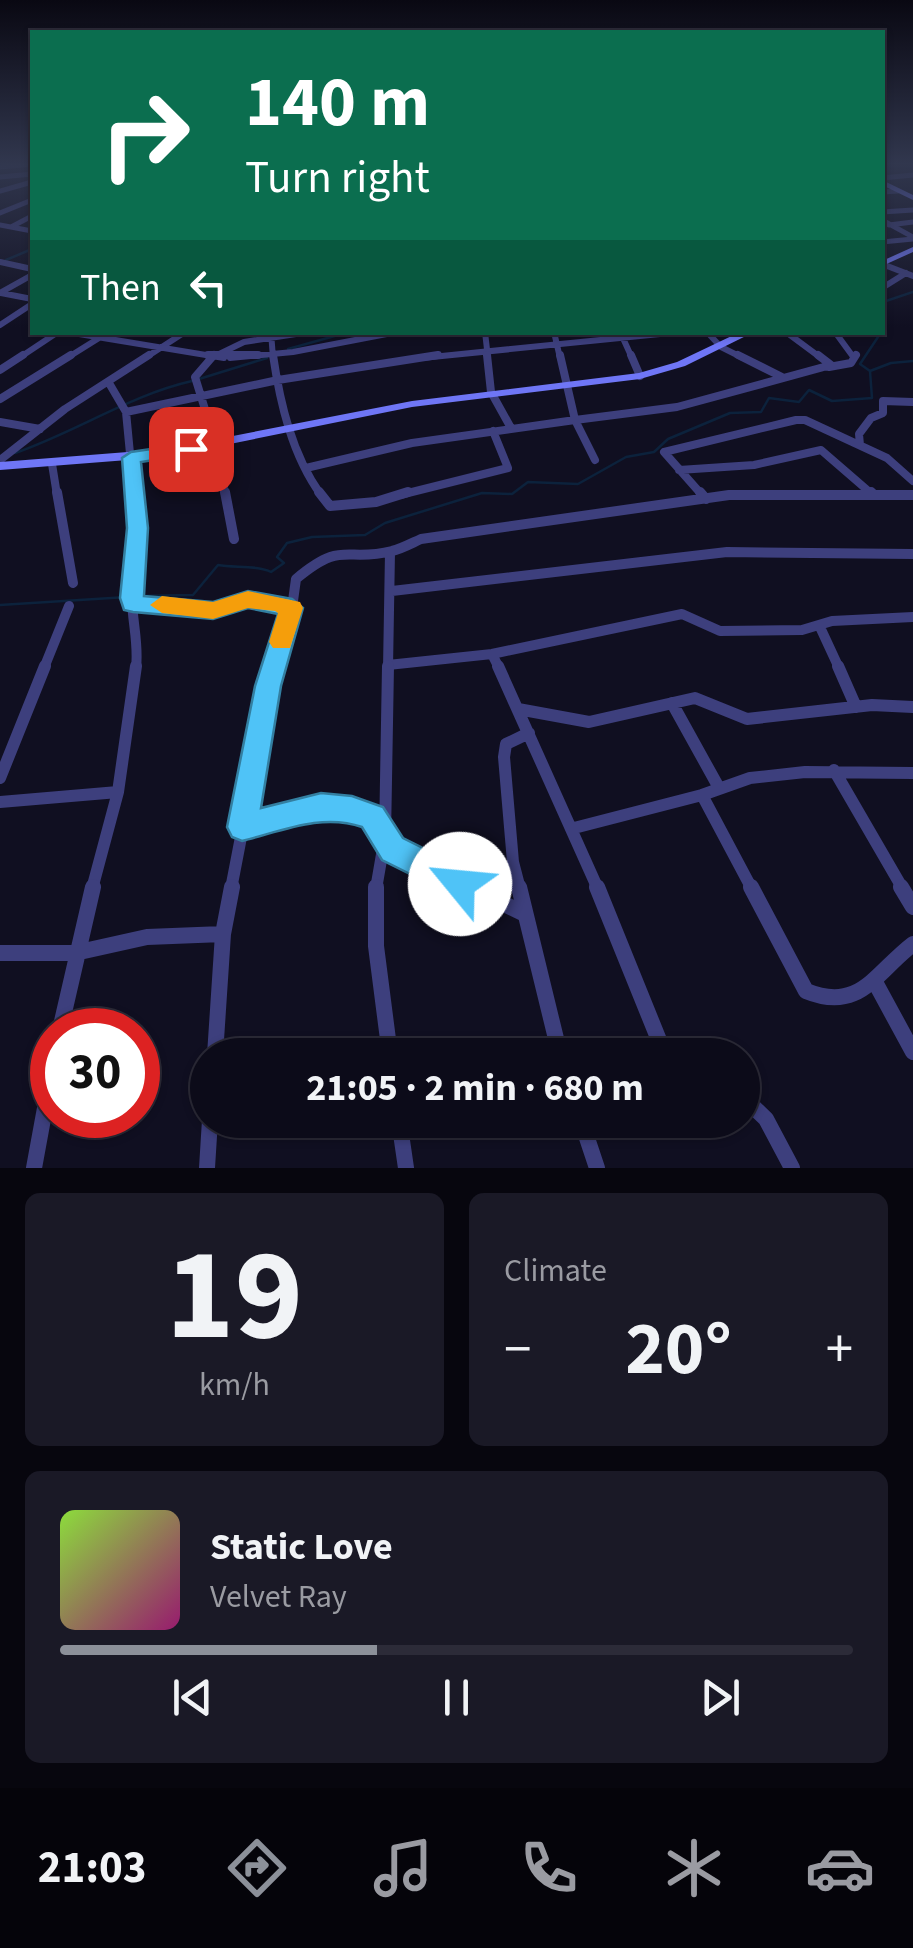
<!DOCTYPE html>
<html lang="en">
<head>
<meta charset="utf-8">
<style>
	body { margin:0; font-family:"Source Sans 3",sans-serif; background:#1a1926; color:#f1f3f6; height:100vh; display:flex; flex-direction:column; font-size:38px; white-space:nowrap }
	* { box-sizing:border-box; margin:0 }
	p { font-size:32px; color:#9a9ba2 }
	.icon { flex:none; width:55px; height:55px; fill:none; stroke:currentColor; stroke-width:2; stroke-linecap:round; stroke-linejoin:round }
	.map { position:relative; height:1168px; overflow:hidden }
	.panel { display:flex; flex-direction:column; gap:25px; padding:25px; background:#07060e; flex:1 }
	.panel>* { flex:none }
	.banner { position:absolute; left:30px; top:30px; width:855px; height:305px; border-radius:0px; box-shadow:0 2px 8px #0004,0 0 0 2px #2c2b38; background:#0b6e4f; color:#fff; overflow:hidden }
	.speed { position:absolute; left:30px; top:1008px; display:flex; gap:20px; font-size:50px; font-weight:700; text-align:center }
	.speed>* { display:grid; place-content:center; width:130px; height:130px; border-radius:50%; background:#0c0b19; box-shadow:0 2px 8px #0004,0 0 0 2px #2c2b38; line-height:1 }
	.speed .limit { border:15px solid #d22; background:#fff; color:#111 }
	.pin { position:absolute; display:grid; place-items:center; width:85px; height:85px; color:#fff; margin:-42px; border-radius:20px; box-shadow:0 5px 15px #0006 }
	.me { position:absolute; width:110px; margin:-55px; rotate:298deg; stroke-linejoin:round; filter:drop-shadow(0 0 8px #0008) }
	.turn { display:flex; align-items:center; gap:35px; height:210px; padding:0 50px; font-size:45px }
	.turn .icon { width:130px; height:130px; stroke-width:2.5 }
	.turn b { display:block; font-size:70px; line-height:85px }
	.then { display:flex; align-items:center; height:95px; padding:0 50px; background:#0003; gap:20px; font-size:38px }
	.big { font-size:75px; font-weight:700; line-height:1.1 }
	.panel .tile { flex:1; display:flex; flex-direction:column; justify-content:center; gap:15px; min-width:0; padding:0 35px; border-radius:15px; background:#1a1926 }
	.panel .dial { align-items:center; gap:0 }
	.dial b { font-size:130px; line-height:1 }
	.song { display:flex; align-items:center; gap:30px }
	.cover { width:120px; height:120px; border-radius:15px; background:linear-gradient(135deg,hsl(90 70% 55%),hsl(320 70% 35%)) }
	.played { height:10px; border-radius:5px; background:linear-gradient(90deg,#8c9099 40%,#2c2b38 40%) }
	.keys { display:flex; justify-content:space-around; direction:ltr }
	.heat { display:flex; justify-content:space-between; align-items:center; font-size:55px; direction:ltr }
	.panel .tiles { flex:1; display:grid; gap:25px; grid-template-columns:1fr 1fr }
	.tile:last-child { grid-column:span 2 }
	.trip { position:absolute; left:190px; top:1038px; width:570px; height:100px; border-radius:50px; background:#0c0b19; box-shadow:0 2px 8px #0004,0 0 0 2px #2c2b38; font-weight:700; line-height:100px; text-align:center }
	.menu { display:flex; height:160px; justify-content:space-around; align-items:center; background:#05040a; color:#9a9ba2 }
	.menu .icon { width:70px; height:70px }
	.menu .current { color:#8c9099 }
	.menu b { font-size:45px; color:#f1f3f6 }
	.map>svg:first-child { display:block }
</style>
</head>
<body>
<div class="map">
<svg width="913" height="1168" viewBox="0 0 913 1168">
	<rect width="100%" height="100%" fill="#100f21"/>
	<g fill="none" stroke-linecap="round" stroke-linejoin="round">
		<!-- stream -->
		<path stroke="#0c223c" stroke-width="2.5" d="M6,260L32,249
			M288,349L349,332
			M870,371L860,364L884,328L883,302L913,292
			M199,379L267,358
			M15,453C76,432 130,395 192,381
			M135,596L193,595L218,565C234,568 258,565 271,572L284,563L277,557L287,543L312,537L365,535L385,523L482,493L512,494L528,482L578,484L626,457L654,452L668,439L730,413L761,412L769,398L799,402L809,390L832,401L872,398L870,371L891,363L913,361
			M0,605L127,597"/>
		<!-- street-far5 -->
		<path stroke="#3d3f7d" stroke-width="5" d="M0,167L32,164
			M0,177L32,174
			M882,178L913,175
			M0,191L32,182
			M882,192L898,191
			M882,212L913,210
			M0,213L32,200
			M882,220L913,237
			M0,225L32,231
			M889,225L913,222
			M11,227L32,216
			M882,242L913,239"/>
		<!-- street-far4 -->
		<path stroke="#3d3f7d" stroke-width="6" d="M0,262L32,269
			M882,264L913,276
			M882,288L906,273
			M0,293L32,275
			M1,293L32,299
			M0,325L32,304
			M67,332L224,358
			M271,332L273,358
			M485,332L488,358
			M554,332L560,358
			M707,332L721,347L743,358
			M786,332L821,358
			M835,332L854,358
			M622,336L632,358
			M19,358L58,332
			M67,358L99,338
			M145,358L185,332
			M211,358L244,342L309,332
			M230,358L293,352L397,332
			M422,358L680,332"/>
		<!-- street-far3 -->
		<path stroke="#3d3f7d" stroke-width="8" d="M208,355H258
			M214,355L195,377L216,445L225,495
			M273,355C280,403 292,455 321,495
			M487,355L491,392L511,428
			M631,355L640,376
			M738,355L782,377
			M829,367L851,363L856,355
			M0,370L23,355
			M109,383L126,412L134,495
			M0,399L71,355
			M126,412L278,380L438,355
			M0,422L40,429
			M860,445L859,434L871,418L883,413V401L913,402
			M0,460L65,409L149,355
			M595,460L575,420L677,407L831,365L818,355
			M52,464L57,495
			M306,468L412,443L575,420L560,355
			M679,470L754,465L821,450L873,495
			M400,495L508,468L493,431
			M702,495L664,452L796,420H805L887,458L913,481"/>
		<!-- street-far2 -->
		<path stroke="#3d3f7d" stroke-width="10" d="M57,492L73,583
			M134,492C137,528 132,561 132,597C132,622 139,643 136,668
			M225,492L234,539
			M319,492L330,506L376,502L408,492
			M700,492L706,499
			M871,492L874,495
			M392,591L727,552L913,554
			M133,604L185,605L213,611L248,600L292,608
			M820,627L839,668
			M492,654L499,668
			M388,665L492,654L682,614L720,631L802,630L832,621L913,617
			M44,668L69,606
			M273,668L292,608L296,579C344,539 344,563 392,551C401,549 412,543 421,539L729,495H913
			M388,668L390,552"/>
		<!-- street-far1 -->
		<path stroke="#3d3f7d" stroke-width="12" d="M498,666L598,889
			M838,666L856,707
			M672,703L718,786
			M518,709L589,722L695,698L747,719L872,705L913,707
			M834,770L903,889
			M0,778L45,666
			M702,795L752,889
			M0,802L118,792
			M242,827C290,815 323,801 372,816L393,849L474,889
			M574,828L702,795L750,778L805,772L913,773
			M92,889L118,792L136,666
			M231,889L274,666
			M376,889L385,837L388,666
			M520,889L513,862L504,757L506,744L529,733"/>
		<!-- street -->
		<path stroke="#3d3f7d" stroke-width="16" d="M376,887V946L390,1055
			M469,887L525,914
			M519,887L560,1055
			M597,887L665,1055
			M751,887L806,991C860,1013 875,973 913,944
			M901,887L913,907
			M0,953H75L147,937L223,934
			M875,982L913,1052
			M60,1030L93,887
			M215,1055L223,934L232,887
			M742,1096L766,1119L792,1168
			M399,1120L406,1168
			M581,1120L597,1168
			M34,1168L52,1070
			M207,1168L210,1120"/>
		<!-- secondary -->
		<path fill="#6f76f6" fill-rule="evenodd" d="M882,180L913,195V200L882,185Z
			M913,247V252L882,266V261Z
			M740,332H754L685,366L640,379L412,407L166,457L0,470V462L166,449L412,401L639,373L677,362Z"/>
	</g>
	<!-- sky -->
	<linearGradient id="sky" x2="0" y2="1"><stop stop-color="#090812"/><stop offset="0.5" stop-color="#31374e"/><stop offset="1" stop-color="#31374e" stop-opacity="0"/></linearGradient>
	<rect width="913" height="327" fill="url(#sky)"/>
	<!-- route -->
	<path fill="#4fc3f7" stroke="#337fa1" stroke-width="2.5" d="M191,443L198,445V453L141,462L148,528L144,596L213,602L248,591L292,599L303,608L281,686L261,808L321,793L352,796L383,807L403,838L471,872L476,884L471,895L460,899L382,860L362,827C322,813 282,831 242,841L232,837L227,827L255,686L278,614L248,608L213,619L133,612L124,610L120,598L127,528L122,458L131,452Z"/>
	<!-- slow -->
	<path fill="#f59e0b" d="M248,591L300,602L303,608L290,648H273L269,642L278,613L275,611L248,608L213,619L162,613L150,605L162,596L213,602Z"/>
</svg>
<div class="speed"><div class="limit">30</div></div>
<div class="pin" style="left:191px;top:449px;background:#d93025"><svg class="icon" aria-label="arrive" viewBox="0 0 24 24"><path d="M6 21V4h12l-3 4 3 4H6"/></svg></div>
<svg class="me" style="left:460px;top:884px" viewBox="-20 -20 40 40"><circle r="19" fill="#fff"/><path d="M0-13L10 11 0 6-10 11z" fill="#4fc3f7"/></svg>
<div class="trip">21:05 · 2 min · 680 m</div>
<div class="banner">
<div class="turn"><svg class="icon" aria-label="right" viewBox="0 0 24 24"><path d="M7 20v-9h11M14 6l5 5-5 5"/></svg><div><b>140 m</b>Turn right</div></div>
<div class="then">Then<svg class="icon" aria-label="left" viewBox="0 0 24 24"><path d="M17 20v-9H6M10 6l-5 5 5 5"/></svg></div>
</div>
</div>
<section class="panel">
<div class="tiles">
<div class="tile dial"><b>19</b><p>km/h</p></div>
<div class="tile"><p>Climate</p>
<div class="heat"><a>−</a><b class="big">20°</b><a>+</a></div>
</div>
<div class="tile">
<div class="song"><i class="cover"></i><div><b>Static Love</b><p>Velvet Ray</p></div></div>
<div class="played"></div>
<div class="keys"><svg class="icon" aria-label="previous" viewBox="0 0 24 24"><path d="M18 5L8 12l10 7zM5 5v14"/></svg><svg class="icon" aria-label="pause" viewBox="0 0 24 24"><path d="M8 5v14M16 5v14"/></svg><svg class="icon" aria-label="next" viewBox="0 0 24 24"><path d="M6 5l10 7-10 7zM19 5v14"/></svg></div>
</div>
</div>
</section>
<nav class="menu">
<b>21:03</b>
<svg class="icon current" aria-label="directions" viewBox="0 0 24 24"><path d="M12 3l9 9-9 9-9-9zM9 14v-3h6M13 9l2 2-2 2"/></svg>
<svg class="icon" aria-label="music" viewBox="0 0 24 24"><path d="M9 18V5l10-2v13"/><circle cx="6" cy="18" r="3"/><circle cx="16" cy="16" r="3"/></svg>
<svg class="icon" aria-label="phone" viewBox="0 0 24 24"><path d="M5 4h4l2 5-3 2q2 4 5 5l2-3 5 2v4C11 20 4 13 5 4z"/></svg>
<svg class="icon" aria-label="climate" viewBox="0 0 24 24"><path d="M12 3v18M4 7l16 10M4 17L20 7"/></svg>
<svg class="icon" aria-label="car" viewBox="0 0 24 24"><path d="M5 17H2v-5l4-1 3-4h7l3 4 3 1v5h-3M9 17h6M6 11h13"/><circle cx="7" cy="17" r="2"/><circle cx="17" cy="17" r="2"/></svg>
</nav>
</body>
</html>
